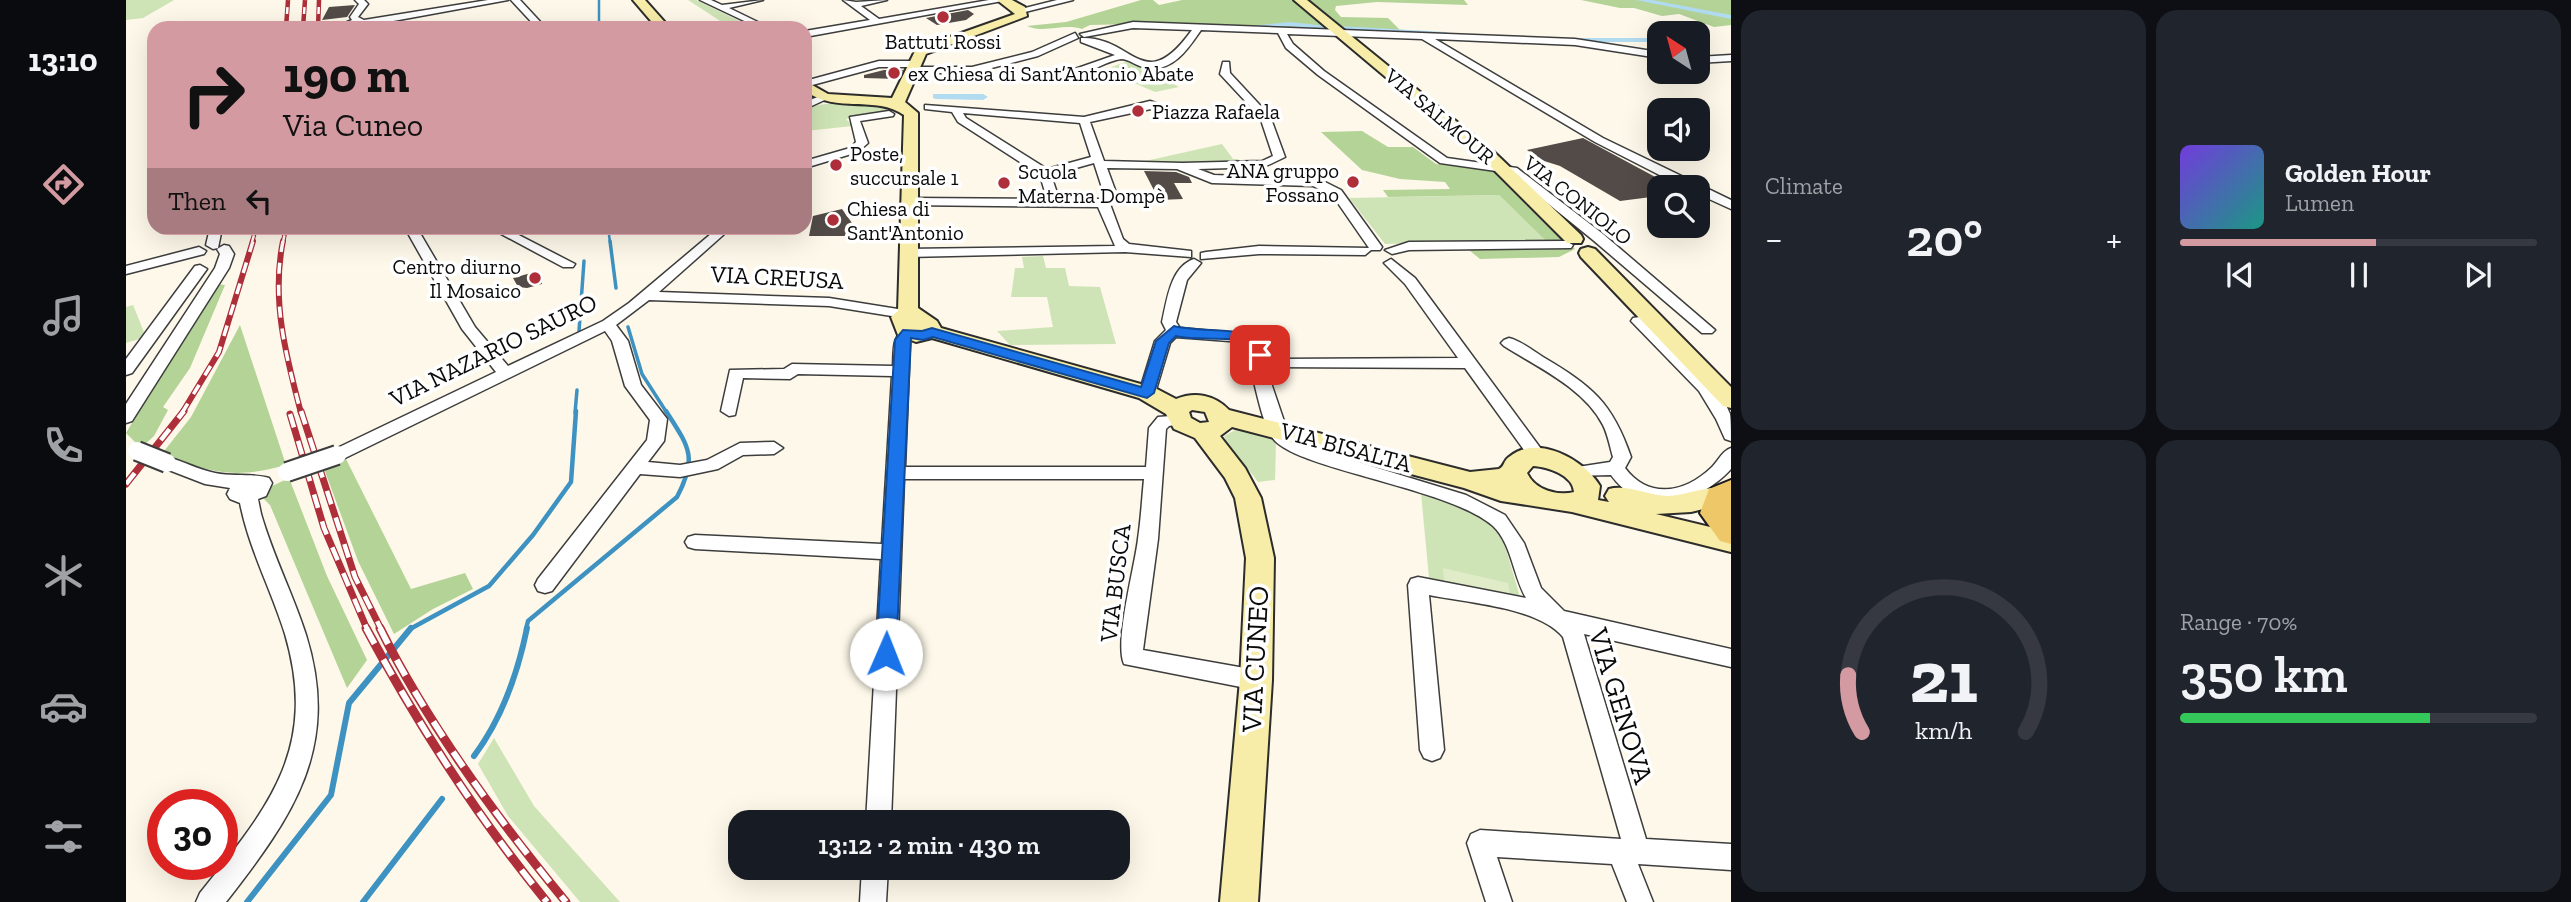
<!DOCTYPE html>
<html lang="en">
<head>
<meta charset="utf-8">
<style>
	body { margin:0; font-family:"Zilla Slab",serif; background:#20242c; color:#f1f3f6; height:100vh; display:flex; flex-direction:column; font-size:26px; white-space:nowrap }
	* { box-sizing:border-box; margin:0 }
	p { font-size:23px; color:#9ea1a6 }
	.icon { flex:none; width:38px; height:38px; fill:none; stroke:currentColor; stroke-width:2; stroke-linecap:round; stroke-linejoin:round }
	.map { position:relative; flex:1; overflow:hidden }
	.sheet { display:flex; flex-direction:column; gap:10px; padding:10px; background:#0d0f14; width:840px }
	.sheet>* { flex:none }
	.banner { position:absolute; left:21px; top:21px; width:665px; height:214px; border-radius:21px; box-shadow:0 7px 28px #0002; background:#d39aa1; color:#111; overflow:hidden }
	.needle { width:46px; rotate:324deg }
	.controls { position:absolute; left:1521px; top:21px; display:grid; gap:14px }
	.controls a { display:grid; place-items:center; width:63px; height:63px; border-radius:14px; background:#171b24; box-shadow:0 7px 28px #0002; font-size:35px }
	.speed { position:absolute; left:21px; top:789px; display:flex; gap:14px; font-size:35px; font-weight:700; text-align:center }
	.speed>* { display:grid; place-content:center; width:91px; height:91px; border-radius:50%; background:#171b24; box-shadow:0 7px 28px #0002; line-height:1 }
	.speed .limit { border:10px solid #d22; background:#fff; color:#111 }
	.pin { position:absolute; display:grid; place-items:center; width:60px; height:60px; color:#fff; margin:-30px; border-radius:14px; box-shadow:0 4px 10px #0006 }
	.me { position:absolute; width:77px; margin:-38px; rotate:1deg; stroke-linejoin:round; filter:drop-shadow(0 0 5px #0008) }
	.turn { display:flex; align-items:center; gap:24px; height:147px; padding:0 21px; font-size:32px }
	.turn .icon { width:91px; height:91px; stroke-width:2.5 }
	.turn b { display:block; font-size:49px; line-height:60px }
	.then { display:flex; align-items:center; height:66px; padding:0 21px; background:#0003; gap:14px; font-size:26px }
	.big { font-size:52px; font-weight:600; line-height:1.1 }
	.sheet .card { flex:1; display:flex; flex-direction:column; justify-content:center; gap:10px; min-width:0; padding:0 24px; border-radius:21px; background:#20242c }
	.sheet .dial { align-items:center; gap:0 }
	.dial svg { height:182px; overflow:visible; fill:none; stroke:#363941; stroke-width:7; stroke-linecap:round; text-anchor:middle }
	.dial text { fill:#f1f3f6; stroke:none }
	.song { display:flex; align-items:center; gap:21px }
	.cover { width:84px; height:84px; border-radius:10px; background:linear-gradient(135deg,hsl(260 70% 55%),hsl(170 70% 35%)) }
	.played { height:7px; border-radius:4px; background:linear-gradient(90deg,#d39aa1 55%,#363941 55%) }
	.keys { display:flex; justify-content:space-around; direction:ltr }
	.heat { display:flex; justify-content:space-between; align-items:center; font-size:38px; direction:ltr }
	.charge { height:10px; border-radius:5px; background:linear-gradient(90deg,#34c759 70%,#363941 0) }
	.sheet .tiles { flex:1; display:grid; gap:10px; grid-template-columns:repeat(2,1fr) }
	.trip { position:absolute; left:602px; top:810px; width:402px; height:70px; border-radius:21px; background:#171b24; box-shadow:0 7px 28px #0002; font-weight:600; line-height:70px; text-align:center }
	main { display:flex; flex:1; min-height:0 }
	.tabs { display:flex; flex-direction:column; width:126px; justify-content:space-around; align-items:center; background:#090b0e; color:#9ea1a6 }
	.tabs .icon { width:49px; height:49px }
	.tabs .on { color:#d39aa1 }
	.tabs b { font-size:32px; color:#f1f3f6 }
	.map>svg:first-child { display:block }
</style>
</head>
<body>
<main>
<nav class="tabs">
<b>13:10</b>
<svg class="icon on" aria-label="directions" viewBox="0 0 24 24"><path d="M12 3l9 9-9 9-9-9zM9 14v-3h6M13 9l2 2-2 2"/></svg>
<svg class="icon" aria-label="music" viewBox="0 0 24 24"><path d="M9 18V5l10-2v13"/><circle cx="6" cy="18" r="3"/><circle cx="16" cy="16" r="3"/></svg>
<svg class="icon" aria-label="phone" viewBox="0 0 24 24"><path d="M5 4h4l2 5-3 2q2 4 5 5l2-3 5 2v4C11 20 4 13 5 4z"/></svg>
<svg class="icon" aria-label="climate" viewBox="0 0 24 24"><path d="M12 3v18M4 7l16 10M4 17L20 7"/></svg>
<svg class="icon" aria-label="car" viewBox="0 0 24 24"><path d="M5 17H2v-5l4-1 3-4h7l3 4 3 1v5h-3M9 17h6M6 11h13"/><circle cx="7" cy="17" r="2"/><circle cx="17" cy="17" r="2"/></svg>
<svg class="icon" aria-label="filters" viewBox="0 0 24 24"><path d="M4 7h16M4 17h16"/><circle cx="9" cy="7" r="2"/><circle cx="15" cy="17" r="2"/></svg>
</nav>
<div class="map">
<svg width="1605" height="902" viewBox="0 0 1605 902">
	<rect width="100%" height="100%" fill="#fdf8e9"/>
	<!-- green -->
	<path fill="#cfe4b6" d="M0,0H48L17,18L0,20Z
		M562,0H570L628,28H597L602,26Z
		M999,62L1038,68L1046,75L1042,76L1043,81L1053,87L1029,92L978,70Z
		M715,102L762,107L759,112L720,119L727,126L679,131V107Z
		M1096,144L1107,159H1112L1115,163L1015,162Z
		M1373,195L1420,241L1259,244L1223,198Z
		M917,256L920,268H939L943,286L974,287L990,344L884,345L871,331L927,327L921,297H885L889,268H898L896,257Z
		M7,305L20,337L0,343V307Z
		M1117,426L1136,432L1150,441L1149,480L1132,482C1122,467 1103,451 1098,436Z
		M1295,493L1357,515L1377,539L1394,597L1303,578Z
		M368,738L408,806L494,902H454L382,816L352,764Z"/>
	<!-- forest -->
	<path fill="#b4d397" d="M1015,0H1027L1033,5L1056,0H1338L1342,5L1251,2L1210,6L1209,10L1215,17L1262,18L1278,34L1007,24L964,25L956,29C936,23 920,34 901,26L940,22Z
		M1455,0H1605V25L1588,27L1553,14L1536,16L1508,8H1494Z
		M1236,131L1262,147H1287L1310,164L1374,172L1449,249L1433,257L1354,259L1343,250H1335L1321,243L1419,240L1373,195L1262,197L1257,190L1324,189L1319,182L1274,179L1236,170L1195,132Z
		M89,284L99,285L64,368L37,407L42,410L28,436L15,448L0,433Z
		M114,325L160,465C105,480 88,472 35,455L65,417Z
		M220,459L285,589L339,573L347,589L307,609L268,634L232,561L197,466Z
		M163,478L201,576L241,660L221,688L144,505L137,498L144,487Z"/>
	<!-- pitch -->
	<path fill="#e0ecc7" d="M1317,568L1382,583L1384,595L1318,581Z"/>
	<g fill="none" stroke-linecap="round" stroke-linejoin="round">
		<!-- stream-far3 -->
		<path stroke="#3e92c1" stroke-width="2.5" d="M473,0V28
			M482,228L484,242"/>
		<!-- stream-far2 -->
		<path stroke="#3e92c1" stroke-width="3.5" d="M484,241L490,288
			M502,327L516,374L541,413
			M453,331L458,261
			M449,413L451,390"/>
		<!-- stream-far1 -->
		<path stroke="#3e92c1" stroke-width="4.5" d="M284,629L363,586L407,535L445,482L450,411
			M400,629L402,621L551,497C572,457 563,447 540,411"/>
		<!-- stream -->
		<path stroke="#3e92c1" stroke-width="6" d="M348,756C375,720 392,672 401,628
			M121,902L205,795L223,703L285,628
			M237,902L316,799"/>
		<!-- canal -->
		<path fill="#b1dbf0" fill-rule="evenodd" d="M1510,0H1526L1605,15V19Z
			M1164,22L1201,26L1205,28L1201,30L1164,26L1128,28L1124,26Z
			M1213,26L1320,32L1324,34L1320,36L1216,30Z
			M1436,38H1531L1533,42H1439Z
			M807,94H857L862,97L857,100L810,99L807,98Z"/>
	</g>
	<!-- building -->
	<path fill="#524b47" d="M229,5L221,17L196,20L203,7Z
		M842,10L848,14L840,20L811,25L800,18Z
		M758,70H777L772,79L738,78V75Z
		M1457,138L1533,179V196L1494,201L1434,166L1415,160L1401,150Z
		M1018,171L1050,172L1063,177L1066,183H1048L1057,199L1033,200Z
		M716,209L731,230L720,236H683L687,216Z
		M412,271L416,284L401,288L392,287L387,278Z"/>
	<g fill="none" stroke-linecap="round" stroke-linejoin="round">
		<defs>
			<path id="street" d="M229,0H238L242,4L232,17L238,20L362,0H382L240,26L219,27V23L226,20L224,17L233,4Z
				M385,0H394L420,28H411Z
				M574,0H585L596,5L637,0L603,8L644,28H633Z
				M717,0L730,2L761,0L735,6L753,19L863,0H882L679,37V31L744,20Z
				M931,0H947L895,13L891,10Z
				M1007,22L1449,39L1533,52V58L1449,45L1309,39L1477,138L1605,200V209L1572,194V187H1557L1469,142L1296,39L1161,34L1167,44L1198,71L1321,158L1391,168L1477,234L1589,330L1586,333H1576L1467,240L1384,173L1314,163L1192,75L1160,48L1152,33L1075,30C1062,49 1047,72 1021,68C1012,67 1003,59 995,59C979,61 965,74 949,73V69L989,55L955,42V38C1008,36 1017,98 1066,30L1007,28L958,37L954,34Z
				M949,33L952,38L912,56L846,73H788L783,70L788,67H846L906,52Z
				M1605,55V61L1572,63V57Z
				M753,61H790L795,64L790,67H753L679,87V81Z
				M1097,62H1103L1104,73L1144,116L1159,157L1138,167L1072,169L1088,175L1193,179L1215,190L1256,247L1254,250H1245L1239,255L1133,254L1075,259V253L1080,252L1133,246L1243,248L1207,196L1187,186L1086,183L1051,169L981,168L992,198L984,204L997,239L1003,244L1065,251V257L999,252L781,257L774,253L781,249L989,246L972,207L780,205L778,202L784,198L921,199L914,175L832,122L826,112L799,109V105L958,117L1024,101L1039,106L964,122L978,161L1056,163L1136,161L1147,156L1134,117L1094,74ZM837,113L954,123L965,157L921,169L840,118ZM968,163L979,197L975,199H933L925,175Z
				M694,96L703,98L679,109V102Z
				M763,111L768,114L767,116L734,121L742,143L732,152L679,168V161L724,148L730,142L724,117Z
				M84,228H96L92,248L87,249L80,245Z
				M279,228H291L349,327L382,366L477,321L503,303L592,228H605L533,292L703,298L778,310L785,314L778,318L703,306L523,300L490,325L502,341L515,385L541,419L538,441L522,462L554,465L581,460L614,443L648,442L657,448L648,454L617,455L592,469L554,477L514,474L426,591L419,593L412,591L409,585L412,579L521,440L524,420L499,386L486,341L479,331L217,459H205L202,455L205,451L370,372L336,329Z
				M364,228H379L449,264L447,267H437Z
				M1440,241L1447,245L1445,248L1283,250L1266,254L1259,250L1283,242Z
				M98,245L103,246L108,254L103,268L6,421L0,423V404L89,268L94,254L91,249Z
				M73,247L80,251L78,254L0,274V266Z
				M1068,259L1075,263L1061,280L1050,322L1054,328L1121,334L1131,339L1152,359L1332,358L1279,284L1258,263L1265,259L1289,278L1418,453L1421,457L1418,461H1406L1339,368L1143,367L1141,371L1162,433L1186,448L1340,495L1379,515L1398,543L1415,588L1438,611L1605,649V667L1458,634L1520,839L1605,844V870L1512,864L1527,902H1501L1486,864L1371,857L1386,902H1360L1341,843L1345,834L1354,830L1495,839L1437,637C1412,607 1342,603 1303,595L1318,750L1314,758L1306,761L1298,758L1294,750L1282,585L1285,579L1292,577L1400,598C1387,576 1386,544 1367,526C1323,487 1165,469 1146,437C1135,419 1131,391 1125,371L1131,358L1116,342L1050,337L1044,343L1029,393L1027,397H1015L1013,393L1029,341L1040,330L1036,322C1041,301 1044,267 1068,259Z
				M74,265L81,269L6,373L0,375V359L69,266Z
				M1527,315L1534,319L1523,324C1548,348 1592,381 1604,414C1605,421 1605,433 1605,441L1599,439L1590,419L1573,391L1505,321L1507,318Z
				M782,328L790,333L784,341L779,467H1020L1023,428L1032,417L1058,415L1060,419L1058,423L1043,426L1040,429L1032,539L1017,650L1130,670L1138,673L1141,680L1138,687L1130,690L998,664C988,642 1009,566 1012,539C1015,519 1016,499 1018,479H778L765,822H740L755,559L569,549L562,547L559,542L562,537L569,535L756,544L766,376L672,374L664,379L617,378L609,415L603,416L595,411L604,370L658,369L666,364L767,366C768,351 765,334 782,328Z
				M1383,338C1395,341 1406,350 1417,357C1466,386 1486,402 1505,457L1499,468C1523,500 1559,493 1586,467C1593,460 1596,451 1605,448V469C1573,504 1517,520 1485,475L1445,476L1442,472L1445,468L1484,462L1487,457C1484,447 1482,435 1477,425C1458,388 1411,367 1378,346L1375,343L1378,340Z
				M41,457C57,461 73,470 89,473C108,477 125,473 143,478L146,483L140,496L132,499L135,514C147,556 167,594 180,635C215,748 167,816 100,902H70L74,893C142,808 193,749 159,634C145,589 123,549 114,503L104,499L101,494L104,488L79,484L35,467L32,463Z
				M736,868H762L760,902H734Z"/>
			<path id="secondary" d="M507,0H519L544,28H531Z
				M871,0H886L899,7L901,16L800,54L779,102L792,113V308L811,321L815,328L1029,388L1050,399C1069,391 1089,395 1103,410L1344,472L1373,469C1379,466 1377,461 1383,457C1411,433 1459,460 1474,486L1472,500L1483,502L1479,496L1483,489C1501,484 1523,496 1542,496C1562,495 1584,484 1602,489L1605,494L1602,503L1565,512L1530,514L1605,532V552L1446,512L1375,501L1338,488L1106,427L1094,436L1119,468L1135,498L1148,558L1146,680L1132,902H1094L1114,680L1120,558L1109,498L1099,478L1069,438L1048,429L1040,414L1013,398L806,338L790,342L772,335L765,317L772,311L778,115C750,95 711,114 679,91V81L702,94L766,98L790,49L889,14ZM1066,410L1079,412L1083,422L1074,423L1065,418L1063,412ZM1407,466C1422,467 1447,475 1448,492C1431,496 1409,490 1401,473Z
				M1168,0H1181L1368,152L1455,235L1457,239L1455,243H1441L1356,158Z
				M1462,247L1469,249L1605,387V408L1597,406L1455,257L1453,253L1455,249Z"/>
			<path id="primary" d="M1605,480V544L1594,541L1574,513L1583,489Z"/>
		</defs>
		<!-- street casing -->
		<use href="#street" stroke="#3d3d3d" stroke-width="3"/>
		<!-- secondary casing -->
		<use href="#secondary" stroke="#2c2c2c" stroke-width="4"/>
		<!-- primary casing -->
		<use href="#primary" stroke="#1b1b1b" stroke-width="4"/>
		<!-- street -->
		<use href="#street" fill="#fff" fill-rule="evenodd"/>
		<!-- secondary -->
		<use href="#secondary" fill="#f8eda8" fill-rule="evenodd"/>
		<!-- primary -->
		<use href="#primary" fill="#eec868" fill-rule="evenodd"/>
		<defs>
			<path id="rail-far3" d="M160,28L162,0
				M177,28L179,0
				M192,28L193,0
				M126,242L130,228
				M157,242L160,228"/>
			<path id="rail-far2" d="M157,241C145,300 160,356 175,413
				M56,413L93,352L127,241"/>
			<path id="rail-far1" d="M175,411L229,577L255,629
				M164,414L198,528L241,629
				M0,484L58,411"/>
			<path id="rail" d="M240,628C291,723 352,818 421,902
				M254,628C300,721 373,821 440,902"/>
		</defs>
		<!-- rail-far3 casing -->
		<use href="#rail-far3" stroke="#ae2e39" stroke-width="4.5"/>
		<!-- rail-far2 casing -->
		<use href="#rail-far2" stroke="#ae2e39" stroke-width="6"/>
		<!-- rail-far1 casing -->
		<use href="#rail-far1" stroke="#ae2e39" stroke-width="7"/>
		<!-- rail casing -->
		<use href="#rail" stroke="#ae2e39" stroke-width="9"/>
		<!-- rail-far3 -->
		<use href="#rail-far3" stroke="#fff" stroke-width="2.5" stroke-dasharray="7" stroke-linecap="butt"/>
		<!-- rail-far2 -->
		<use href="#rail-far2" stroke="#fff" stroke-width="3.5" stroke-dasharray="11" stroke-linecap="butt"/>
		<!-- rail-far1 -->
		<use href="#rail-far1" stroke="#fff" stroke-width="4.5" stroke-dasharray="14" stroke-linecap="butt"/>
		<!-- rail -->
		<use href="#rail" stroke="#fff" stroke-width="6" stroke-dasharray="18" stroke-linecap="butt"/>
		<defs>
			<path id="street-bridge" d="M11,451L41,463
				M161,472L211,455"/>
		</defs>
		<!-- street-bridge casing -->
		<use href="#street-bridge" stroke="#3d3d3d" stroke-width="22" stroke-linecap="butt"/>
		<!-- street-bridge -->
		<use href="#street-bridge" stroke="#fff" stroke-width="18"/>
	</g>
	<!-- route -->
	<path fill="#1a73e8" stroke="#114b97" stroke-width="2" d="M1048,326C1070,332 1115,328 1129,337C1135,341 1138,350 1141,355L1129,358C1127,354 1124,347 1120,344C1109,335 1067,341 1050,336L1043,343L1028,393L1021,398L807,337L797,340L785,338L770,654L767,660H753L750,654L769,340L777,330L796,331L806,328L1015,387L1030,341Z"/>
	<!-- markers -->
	<g fill="#ae2e39" stroke="#fff" stroke-width="2.5">
		<circle cx="817" cy="17" r="7"/>
		<circle cx="768" cy="73" r="7"/>
		<circle cx="1012" cy="111" r="7"/>
		<circle cx="710" cy="165" r="7"/>
		<circle cx="1227" cy="182" r="7"/>
		<circle cx="878" cy="183" r="7"/>
		<circle cx="707" cy="220" r="7"/>
		<circle cx="409" cy="278" r="7"/>
	</g>
	<g text-anchor="middle" dominant-baseline="central" stroke-width="7" stroke-linejoin="round" paint-order="stroke">
		<!-- far-poi labels -->
		<g font-size="21" fill="#0a0a0a" stroke="#fff" text-anchor="start">
			<text x="817" y="41" text-anchor="middle">Battuti Rossi</text>
			<text x="782" y="73">ex Chiesa di Sant’Antonio Abate</text>
			<text x="1026" y="111">Piazza Rafaela</text>
			<text x="724" y="153">Poste,<tspan x="724" dy="24">succursale 1</tspan></text>
			<text x="1213" y="170" text-anchor="end">ANA gruppo<tspan x="1213" dy="24">Fossano</tspan></text>
			<text x="892" y="171">Scuola<tspan x="892" dy="24">Materna Dompè</tspan></text>
			<text x="721" y="208">Chiesa di<tspan x="721" dy="24">Sant'Antonio</tspan></text>
			<text x="395" y="266" text-anchor="end">Centro diurno<tspan x="395" dy="24">Il Mosaico</tspan></text>
		</g>
		<!-- far-street labels -->
		<g font-size="21" fill="#0a0a0a" stroke="#fff">
			<text transform="translate(1314 116) rotate(40)">VIA SALMOUR</text>
			<text transform="translate(1452 200) rotate(38)">VIA CONIOLO</text>
		</g>
		<!-- street labels -->
		<g font-size="24" fill="#0a0a0a" stroke="#fff">
			<text transform="translate(651 277) rotate(3)">VIA CREUSA</text>
			<text transform="translate(367 350) rotate(-26)">VIA NAZARIO SAURO</text>
			<text transform="translate(1220 447) rotate(15)">VIA BISALTA</text>
			<text transform="translate(989 583) rotate(-83)">VIA BUSCA</text>
		</g>
		<!-- near-street labels -->
		<g font-size="28" fill="#0a0a0a" stroke="#fff">
			<text transform="translate(1129 659) rotate(-87)">VIA CUNEO</text>
			<text transform="translate(1495 706) rotate(73)">VIA GENOVA</text>
		</g>
	</g>
</svg>
<div class="controls">
<a><svg class="needle" viewBox="-14 -14 28 28"><path d="M0-13l5 13h-10z" fill="#e53935"/><path d="M0 13l5-13h-10z" fill="#9ea1a6"/></svg></a>
<a><svg class="icon" aria-label="sound" viewBox="0 0 24 24"><path d="M4 9h4l5-4v14l-5-4H4zM17 9q2 3 0 6"/></svg></a>
<a><svg class="icon" aria-label="search" viewBox="0 0 24 24"><circle cx="10" cy="10" r="6"/><path d="M15 15l6 6"/></svg></a>
</div>
<div class="speed"><div class="limit">30</div></div>
<div class="pin" style="left:1134px;top:355px;background:#d93025"><svg class="icon" aria-label="arrive" viewBox="0 0 24 24"><path d="M6 21V4h12l-3 4 3 4H6"/></svg></div>
<svg class="me" style="left:760px;top:654px" viewBox="-20 -20 40 40"><circle r="19" fill="#fff"/><path d="M0-13L10 11 0 6-10 11z" fill="#1a73e8"/></svg>
<div class="trip">13:12 · 2 min · 430 m</div>
<div class="banner">
<div class="turn"><svg class="icon" aria-label="right" viewBox="0 0 24 24"><path d="M7 20v-9h11M14 6l5 5-5 5"/></svg><div><b>190 m</b>Via Cuneo</div></div>
<div class="then">Then<svg class="icon" aria-label="left" viewBox="0 0 24 24"><path d="M17 20v-9H6M10 6l-5 5 5 5"/></svg></div>
</div>
</div>
<section class="sheet">
<div class="tiles">
<div class="card"><p>Climate</p>
<div class="heat"><a>−</a><b class="big">20°</b><a>+</a></div>
</div>
<div class="card">
<div class="song"><i class="cover"></i><div><b>Golden Hour</b><p>Lumen</p></div></div>
<div class="played"></div>
<div class="keys"><svg class="icon" aria-label="previous" viewBox="0 0 24 24"><path d="M18 5L8 12l10 7zM5 5v14"/></svg><svg class="icon" aria-label="pause" viewBox="0 0 24 24"><path d="M8 5v14M16 5v14"/></svg><svg class="icon" aria-label="next" viewBox="0 0 24 24"><path d="M6 5l10 7-10 7zM19 5v14"/></svg></div>
</div>
<div class="card dial"><svg viewBox="0 0 100 80">
<path d="M14 69A42 42 0 1 1 86 69"/>
<path d="M14 69A42 42 0 0 1 8 44" stroke="#d39aa1"/>
<text x="50" y="56" font-size="32" font-weight="700">21</text>
<text x="50" y="72" font-size="11">km/h</text>
</svg></div>
<div class="card"><p>Range · 70%</p><b class="big">350 km</b><div class="charge"></div></div>
</div>
</section>
</main>
</body>
</html>
